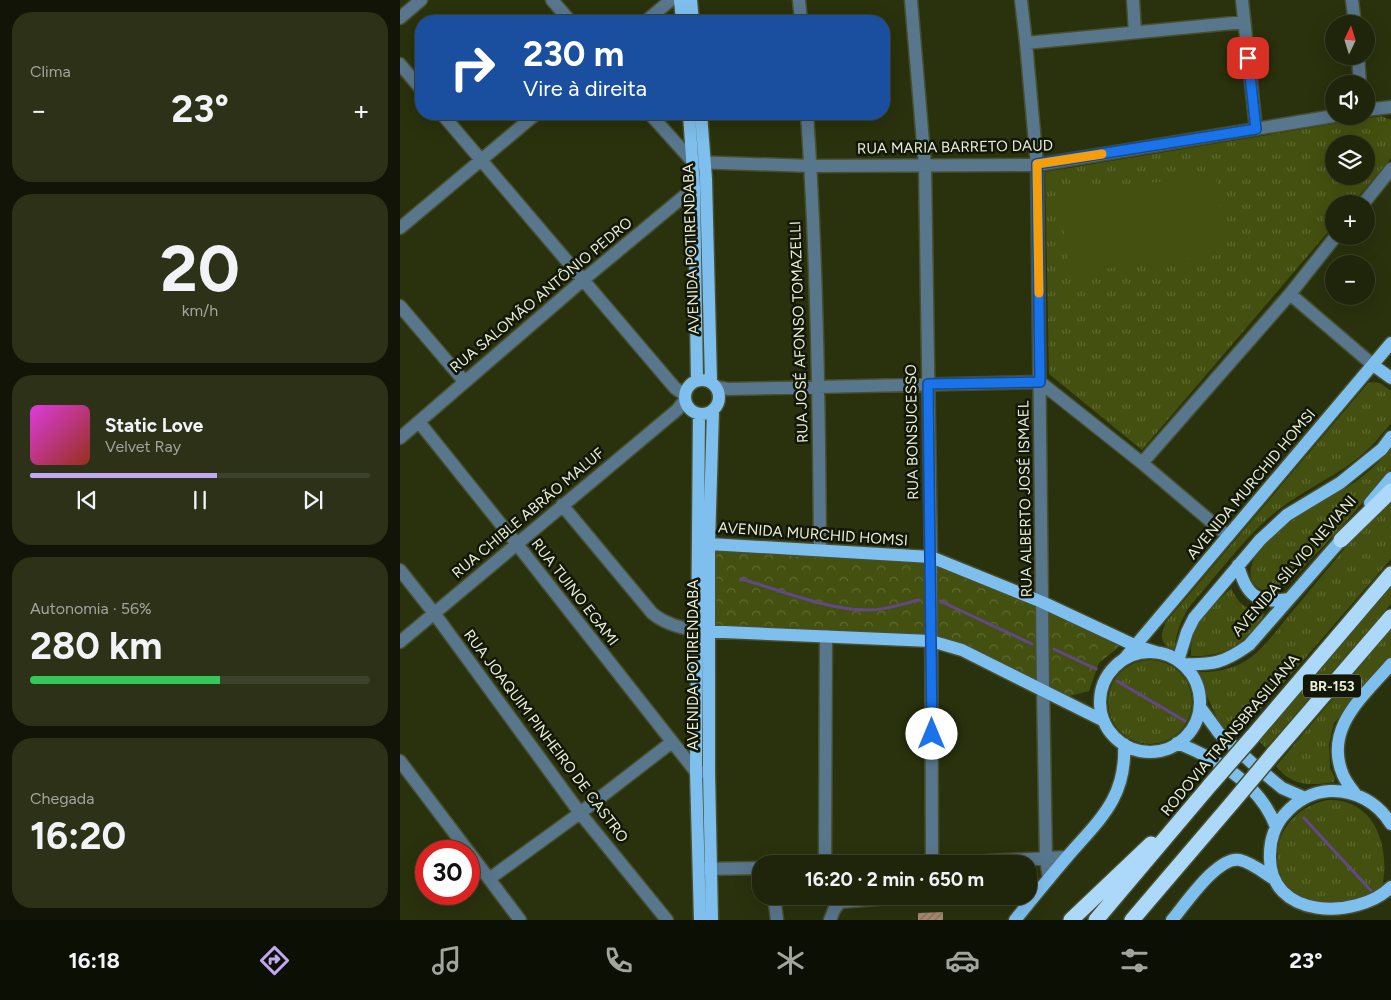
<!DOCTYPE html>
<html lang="pt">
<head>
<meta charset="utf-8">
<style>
	body { margin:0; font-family:Figtree,sans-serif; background:#2c3118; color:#f1f3f6; height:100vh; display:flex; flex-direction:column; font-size:19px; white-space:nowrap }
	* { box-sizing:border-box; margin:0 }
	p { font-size:16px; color:#a1a59c }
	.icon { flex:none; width:28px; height:28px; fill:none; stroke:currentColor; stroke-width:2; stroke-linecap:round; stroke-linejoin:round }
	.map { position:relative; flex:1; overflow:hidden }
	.details { display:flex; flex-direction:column; gap:12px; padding:12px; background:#111406; width:400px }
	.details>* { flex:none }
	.hud { position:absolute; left:15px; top:15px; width:475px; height:105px; border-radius:20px; box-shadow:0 5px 20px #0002,0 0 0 1px #3c422b; background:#1a4fa0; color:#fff; overflow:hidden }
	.needle { width:32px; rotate:4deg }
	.controls { position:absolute; left:925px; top:15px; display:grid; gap:10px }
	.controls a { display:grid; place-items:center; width:50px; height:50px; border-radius:50%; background:#1f250a; box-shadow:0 5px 20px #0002,0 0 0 1px #3c422b; font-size:25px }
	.speed { position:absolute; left:15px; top:840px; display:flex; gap:10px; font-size:25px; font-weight:700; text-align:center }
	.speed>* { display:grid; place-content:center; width:65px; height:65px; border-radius:50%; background:#1f250a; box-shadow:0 5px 20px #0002,0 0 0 1px #3c422b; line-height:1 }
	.speed .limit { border:8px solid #d22; background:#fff; color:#111 }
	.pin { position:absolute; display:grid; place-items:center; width:42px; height:42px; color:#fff; margin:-21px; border-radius:10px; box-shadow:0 2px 8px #0006 }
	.me { position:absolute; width:55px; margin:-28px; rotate:0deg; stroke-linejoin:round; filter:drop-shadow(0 0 4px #0008) }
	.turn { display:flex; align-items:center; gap:18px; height:105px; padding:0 25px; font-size:22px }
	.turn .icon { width:65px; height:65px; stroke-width:2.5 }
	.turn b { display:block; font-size:35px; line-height:42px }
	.big { font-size:38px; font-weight:700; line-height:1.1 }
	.details .widget { flex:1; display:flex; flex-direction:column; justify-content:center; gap:8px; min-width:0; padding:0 18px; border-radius:20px; background:#2c3118 }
	.details .dial { align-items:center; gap:0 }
	.dial b { font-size:65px; line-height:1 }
	.song { display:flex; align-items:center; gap:15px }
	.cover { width:60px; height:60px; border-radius:8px; background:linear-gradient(135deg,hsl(300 70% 55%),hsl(10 70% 35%)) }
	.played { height:5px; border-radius:2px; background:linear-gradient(90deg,#c2a8f3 55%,#3c422b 55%) }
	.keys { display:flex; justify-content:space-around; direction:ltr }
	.heat { display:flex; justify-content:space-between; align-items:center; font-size:28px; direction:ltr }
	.charge { height:8px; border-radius:4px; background:linear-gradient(90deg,#34c759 56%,#3c422b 0) }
	.trip { position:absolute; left:352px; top:855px; width:285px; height:50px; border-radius:20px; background:#1f250a; box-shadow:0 5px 20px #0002,0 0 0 1px #3c422b; font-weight:700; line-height:50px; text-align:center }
	.tab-bar { display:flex; height:80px; justify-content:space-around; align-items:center; background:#0c0f04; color:#a1a59c }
	.tab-bar .icon { width:35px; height:35px }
	.tab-bar .selected { color:#c2a8f3 }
	.tab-bar b { font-size:22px; color:#f1f3f6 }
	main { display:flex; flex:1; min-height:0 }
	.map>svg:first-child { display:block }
</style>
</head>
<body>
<main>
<section class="details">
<div class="widget"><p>Clima</p>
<div class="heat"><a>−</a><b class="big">23°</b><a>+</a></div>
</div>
<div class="widget dial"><b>20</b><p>km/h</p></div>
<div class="widget">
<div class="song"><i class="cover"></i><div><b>Static Love</b><p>Velvet Ray</p></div></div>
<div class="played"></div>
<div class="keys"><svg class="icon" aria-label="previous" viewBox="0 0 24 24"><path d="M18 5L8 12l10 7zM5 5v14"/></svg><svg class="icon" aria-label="pause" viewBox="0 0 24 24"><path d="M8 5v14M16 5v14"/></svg><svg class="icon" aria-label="next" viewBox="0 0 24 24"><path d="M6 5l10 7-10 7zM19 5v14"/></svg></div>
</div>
<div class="widget"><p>Autonomia · 56%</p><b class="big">280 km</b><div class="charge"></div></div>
<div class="widget"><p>Chegada</p><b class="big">16:20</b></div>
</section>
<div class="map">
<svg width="991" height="920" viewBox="0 0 991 920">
	<defs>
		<pattern id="grass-tufts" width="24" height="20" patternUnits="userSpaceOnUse" patternTransform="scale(1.25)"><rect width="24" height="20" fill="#44500f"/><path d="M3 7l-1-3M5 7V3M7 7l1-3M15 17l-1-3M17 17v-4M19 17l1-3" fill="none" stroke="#5f6a31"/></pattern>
		<pattern id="park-crowns" width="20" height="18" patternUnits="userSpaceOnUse" patternTransform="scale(1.25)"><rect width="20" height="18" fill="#44500f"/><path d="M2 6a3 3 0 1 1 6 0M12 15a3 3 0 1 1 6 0" fill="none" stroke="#5f6a31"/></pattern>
		<pattern id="building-hatch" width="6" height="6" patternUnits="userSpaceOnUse" patternTransform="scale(1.25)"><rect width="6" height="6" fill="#aa896e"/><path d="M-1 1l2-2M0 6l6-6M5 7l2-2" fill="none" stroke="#87725e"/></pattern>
	</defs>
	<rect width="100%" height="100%" fill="#29310d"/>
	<!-- grass -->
	<path fill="url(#grass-tufts)" fill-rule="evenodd" d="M981,116L991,120V158L952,204H934V225L742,450L649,374L645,172ZM934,144H966V176H934Z
		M973,382L980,383L991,391C991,400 991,414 991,422C990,426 984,431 982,434C953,471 912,483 877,511C844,537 817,576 789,607C780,622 776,634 774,651H772C762,643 759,637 765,625V623L968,383Z
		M991,449V469C965,500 939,531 910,560C901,570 891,583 879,589C872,592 861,592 855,585C849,579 850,571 852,564C865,527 921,504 952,484C967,474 979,462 991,449Z
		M991,498V559L842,731L832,727L824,728C810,709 807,692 796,672C815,673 835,669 850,658C868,644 881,624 896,607C927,570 957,532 991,498Z
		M991,586V604L866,748L859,741Z
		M831,588C838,604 848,611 865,614C845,643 827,657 791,656C790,623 809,610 831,588Z
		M991,630V657L934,723L929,744L930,768L935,778L934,782C910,786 891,786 876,766Z
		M708 702a42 42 0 1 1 84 0a42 42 0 1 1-84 0Z
		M928,800C974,798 991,846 982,888C975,897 960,904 951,911L891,894C886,886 881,878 879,869C871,835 895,806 928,800Z"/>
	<!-- park -->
	<path fill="url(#park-crowns)" d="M314,547L526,560L527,636L314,627Z
		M534,562L638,604L639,686L535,638Z
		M647,608L720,646L699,663L689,691L662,698L647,691Z"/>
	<!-- pitch -->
	<path fill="#44500f" d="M816,175L826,254L669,273L659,194Z"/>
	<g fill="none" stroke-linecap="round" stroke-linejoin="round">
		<!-- stream -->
		<path stroke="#62488b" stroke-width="3" d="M341,579C381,590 424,609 466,610C483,611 502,604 519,600
			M540,601L632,644
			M654,649L696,669
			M717,681L785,721
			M904,818L974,894"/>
	</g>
	<!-- building -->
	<path fill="url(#building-hatch)" d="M543,912V920H518V913Z"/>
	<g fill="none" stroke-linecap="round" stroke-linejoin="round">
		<defs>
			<path id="minor" d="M152,0L170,21
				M399,0L401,21
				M511,0L525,166L531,557L532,864
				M621,0L626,43L637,165L643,690L646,859L649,879
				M733,0L735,32
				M842,0L856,129
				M952,0L955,24
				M0,18L21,0
				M246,21L271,0
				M626,43L844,22
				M958,56L960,84
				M0,64L21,89
				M966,110L991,107
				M42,114L275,388L285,395
				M250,114L293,162L410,166L637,165L934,116
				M407,114C417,259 419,405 420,550
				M963,204L991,169
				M0,228L136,114
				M890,294L973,365
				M0,306L64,381
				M316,387L328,389L640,382L742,463L828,536
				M19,422L116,543L296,772H309
				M0,438L183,280L301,182
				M742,463L890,294L936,236
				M162,505L252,613C265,624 280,628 296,630
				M0,570L34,613L180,813L267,920
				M0,642L277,410L285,400
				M0,761L68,851
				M69,852L120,920
				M425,864L426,636
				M536,864L667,857
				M301,869L361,868
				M89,879L180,813L272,742
				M374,896L377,920
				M430,920L434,910L440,902L511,896"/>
			<path id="major" d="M280,0L282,21
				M291,0L293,21
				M289,114L294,187L297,381
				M301,114L306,179L311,382
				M973,365L991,378
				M285 397a17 17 0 1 1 34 0a17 17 0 1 1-34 0Z
				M299,414L296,772L300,920
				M970,503L991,478
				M309,544L531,557L642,602L736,646L759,653
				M838,565C846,595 857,605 889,599
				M301,631L531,641L562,650L704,721
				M700 702a50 50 0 1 1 100 0a50 50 0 1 1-100 0Z
				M724,659L991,343
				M778,661L787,632L794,618L860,540L887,515L940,483L982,449L991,437
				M783,664C813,665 824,663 849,645L947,533
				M800,707L819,733L853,764L882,788L905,798
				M777,743C818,759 860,784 876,827
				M956,795C951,788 946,782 943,775C923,728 964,696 991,664
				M991,824C978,803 956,790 930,791C912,792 896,801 884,815C875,825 870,840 870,854C867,920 957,920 991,887
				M312,920L309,772V544L313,411
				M615,920C632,899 649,878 667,857C699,820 727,798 724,744
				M772,920C785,905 818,855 840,860C852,863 863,872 874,879"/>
			<path id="highway" d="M941,540L991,491
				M852,737L991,574
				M873,754L991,617
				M671,920L751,844
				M696,920L811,784
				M732,920L832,803"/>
		</defs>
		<!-- minor casing -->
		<use href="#minor" stroke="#484f2e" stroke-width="15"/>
		<!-- major casing -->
		<use href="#major" stroke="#484f2e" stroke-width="15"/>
		<!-- highway casing -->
		<use href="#highway" stroke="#484f2e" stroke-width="18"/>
		<!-- minor -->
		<use href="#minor" stroke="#58768c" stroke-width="12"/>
		<!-- major -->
		<use href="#major" stroke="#7fbfed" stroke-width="12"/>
		<!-- highway -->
		<use href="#highway" stroke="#acd9fa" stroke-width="15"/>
		<defs>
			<path id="highway-bridge" d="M811,784L852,737
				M832,803L873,754"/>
		</defs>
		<!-- highway-bridge casing -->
		<use href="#highway-bridge" stroke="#484f2e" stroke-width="18" stroke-linecap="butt"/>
		<!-- highway-bridge -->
		<use href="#highway-bridge" stroke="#acd9fa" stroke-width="15"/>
	</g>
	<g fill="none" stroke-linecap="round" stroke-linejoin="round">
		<defs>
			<path id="route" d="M532,734L528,384L640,382L637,164L856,129L848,58"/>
		</defs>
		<!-- route casing -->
		<use href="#route" stroke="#114b97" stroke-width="12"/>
		<!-- route -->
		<use href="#route" stroke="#1a73e8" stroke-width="9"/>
		<!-- slow -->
		<path stroke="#f59e0b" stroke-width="9" d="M639,293L637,164L702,154"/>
	</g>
	<g text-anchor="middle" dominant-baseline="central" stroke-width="5" stroke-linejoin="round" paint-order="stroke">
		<!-- shield labels -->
		<rect fill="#131708" stroke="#a8ae9b" stroke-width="1" x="903" y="674.5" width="58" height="23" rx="4"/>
		<g font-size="14" font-weight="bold" fill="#e8eeda">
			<text x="932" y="686">BR-153</text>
		</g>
		<!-- street labels -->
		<g font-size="15" fill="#e8eeda" stroke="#131708">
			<text transform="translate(555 147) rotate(-1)">RUA MARIA BARRETO DAUD</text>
			<text transform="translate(291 249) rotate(-92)">AVENIDA POTIRENDABA</text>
			<text transform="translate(141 295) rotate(-40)">RUA SALOMÃO ANTÔNIO PEDRO</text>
			<text transform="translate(399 332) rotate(-92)">RUA JOSÉ AFONSO TOMAZELLI</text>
			<text transform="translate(512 432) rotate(-91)">RUA BONSUCESSO</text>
			<text transform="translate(851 484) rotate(-50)">AVENIDA MURCHID HOMSI</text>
			<text transform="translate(625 499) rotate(-91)">RUA ALBERTO JOSÉ ISMAEL</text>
			<text transform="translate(128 513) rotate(-40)">RUA CHIBLE ABRÃO MALUF</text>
			<text transform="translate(413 534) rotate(4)">AVENIDA MURCHID HOMSI</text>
			<text transform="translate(894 566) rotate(-49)">AVENIDA SÍLVIO NEVIANI</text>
			<text transform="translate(175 592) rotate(52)">RUA TUINO EGAMI</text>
			<text transform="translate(293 665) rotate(-90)">AVENIDA POTIRENDABA</text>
			<text transform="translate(830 735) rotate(-50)">RODOVIA TRANSBRASILIANA</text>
			<text transform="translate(146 736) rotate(53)">RUA JOAQUIM PINHEIRO DE CASTRO</text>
		</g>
	</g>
</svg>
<div class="controls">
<a><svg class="needle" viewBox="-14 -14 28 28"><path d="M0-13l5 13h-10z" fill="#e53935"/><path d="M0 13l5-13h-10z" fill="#a1a59c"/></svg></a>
<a><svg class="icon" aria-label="sound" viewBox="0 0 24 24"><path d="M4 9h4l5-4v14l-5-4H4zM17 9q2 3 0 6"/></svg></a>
<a><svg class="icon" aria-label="layers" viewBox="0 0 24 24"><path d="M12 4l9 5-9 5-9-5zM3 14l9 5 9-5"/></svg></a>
<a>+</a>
<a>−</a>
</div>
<div class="speed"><div class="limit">30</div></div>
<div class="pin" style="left:848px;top:58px;background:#d93025"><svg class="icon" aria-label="arrive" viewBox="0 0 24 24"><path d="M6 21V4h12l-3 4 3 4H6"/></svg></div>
<svg class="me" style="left:532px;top:734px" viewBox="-20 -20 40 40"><circle r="19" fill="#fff"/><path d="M0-13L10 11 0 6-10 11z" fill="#1a73e8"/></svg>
<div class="trip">16:20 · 2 min · 650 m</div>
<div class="hud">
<div class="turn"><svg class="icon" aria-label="right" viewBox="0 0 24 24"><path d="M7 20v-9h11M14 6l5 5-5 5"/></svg><div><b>230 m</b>Vire à direita</div></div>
</div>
</div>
</main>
<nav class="tab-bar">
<b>16:18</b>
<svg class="icon selected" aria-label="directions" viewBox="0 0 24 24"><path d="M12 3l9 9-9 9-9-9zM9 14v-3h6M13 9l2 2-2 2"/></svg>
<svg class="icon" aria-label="music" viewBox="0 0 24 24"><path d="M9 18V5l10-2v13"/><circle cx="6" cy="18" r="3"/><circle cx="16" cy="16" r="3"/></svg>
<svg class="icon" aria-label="phone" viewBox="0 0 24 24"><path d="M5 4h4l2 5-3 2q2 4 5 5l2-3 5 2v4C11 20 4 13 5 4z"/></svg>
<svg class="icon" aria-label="climate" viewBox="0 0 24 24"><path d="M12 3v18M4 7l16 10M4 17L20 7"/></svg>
<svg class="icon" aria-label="car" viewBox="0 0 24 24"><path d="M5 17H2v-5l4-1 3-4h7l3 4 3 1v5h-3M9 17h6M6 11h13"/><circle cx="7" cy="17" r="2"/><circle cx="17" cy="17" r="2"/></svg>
<svg class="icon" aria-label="filters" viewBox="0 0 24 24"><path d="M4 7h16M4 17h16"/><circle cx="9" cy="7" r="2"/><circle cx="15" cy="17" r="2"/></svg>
<b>23°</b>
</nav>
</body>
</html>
